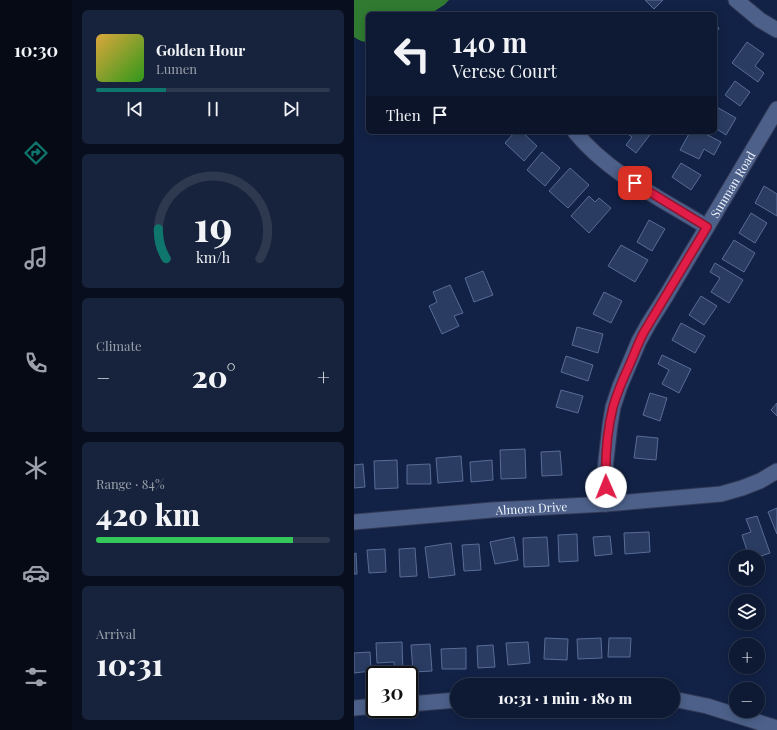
<!DOCTYPE html>
<html lang="en">
<head>
<meta charset="utf-8">
<style>
	body { margin:0; font-family:"Playfair Display",serif; background:#17233c; color:#f1f3f6; height:100vh; display:flex; flex-direction:column; font-size:15px; white-space:nowrap }
	* { box-sizing:border-box; margin:0 }
	p { font-size:13px; color:#9ba1ac }
	.icon { flex:none; width:22px; height:22px; fill:none; stroke:currentColor; stroke-width:2; stroke-linecap:round; stroke-linejoin:round }
	.map { position:relative; flex:1; overflow:hidden }
	.details { display:flex; flex-direction:column; gap:10px; padding:10px; background:#080e1d; width:282px }
	.details>* { flex:none }
	.top-card { position:absolute; left:12px; top:12px; width:351px; height:122px; border-radius:6px; box-shadow:0 2px 10px #0003,0 0 0 1px #2e384f; background:#0e1a34; color:#f1f3f6; overflow:hidden }
	.controls { position:absolute; left:375px; top:550px; display:grid; gap:8px }
	.controls a { display:grid; place-items:center; width:36px; height:36px; border-radius:50%; background:#0e1a34; box-shadow:0 2px 10px #0003,0 0 0 1px #2e384f; font-size:20px }
	.speed { position:absolute; left:12px; top:666px; display:flex; gap:8px; font-size:20px; font-weight:700; text-align:center }
	.speed>* { display:grid; place-content:center; width:52px; height:52px; border-radius:50%; background:#0e1a34; box-shadow:0 2px 10px #0003,0 0 0 1px #2e384f; line-height:1 }
	.speed .limit { border:2px solid #111; border-radius:6px; background:#fff; color:#111 }
	.pin { position:absolute; display:grid; place-items:center; width:34px; height:34px; color:#fff; margin:-17px; border-radius:8px; box-shadow:0 2px 6px #0006 }
	.me { position:absolute; width:44px; margin:-22px; rotate:359deg; stroke-linejoin:round; filter:drop-shadow(0 0 3px #0008) }
	.turn { display:flex; align-items:center; gap:14px; height:84px; padding:0 20px; font-size:18px }
	.turn .icon { width:52px; height:52px; stroke-width:2.5 }
	.turn b { display:block; font-size:28px; line-height:34px }
	.then { display:flex; align-items:center; height:38px; padding:0 20px; background:#0003; gap:8px; font-size:15px }
	.big { font-size:30px; font-weight:800; line-height:1.1 }
	.details .widget { flex:1; display:flex; flex-direction:column; justify-content:center; gap:6px; min-width:0; padding:0 14px; border-radius:6px; background:#17233c }
	.details .dial { align-items:center; gap:0 }
	.dial svg { height:104px; overflow:visible; fill:none; stroke:#2e384f; stroke-width:7; stroke-linecap:round; text-anchor:middle }
	.dial text { fill:#f1f3f6; stroke:none }
	.song { display:flex; align-items:center; gap:12px }
	.cover { width:48px; height:48px; border-radius:6px; background:linear-gradient(135deg,hsl(40 70% 55%),hsl(110 70% 35%)) }
	.played { height:4px; border-radius:2px; background:linear-gradient(90deg,#0f766e 30%,#2e384f 30%) }
	.keys { display:flex; justify-content:space-around; direction:ltr }
	.heat { display:flex; justify-content:space-between; align-items:center; font-size:22px; direction:ltr }
	.charge { height:6px; border-radius:3px; background:linear-gradient(90deg,#34c759 84%,#2e384f 0) }
	.trip { position:absolute; left:96px; top:678px; width:230px; height:40px; border-radius:20px; background:#0e1a34; box-shadow:0 2px 10px #0003,0 0 0 1px #2e384f; font-weight:800; line-height:40px; text-align:center }
	main { display:flex; flex:1; min-height:0 }
	.menu { display:flex; flex-direction:column; width:72px; justify-content:space-around; align-items:center; background:#060a15; color:#9ba1ac }
	.menu .icon { width:28px; height:28px }
	.menu .selected { color:#0f766e }
	.menu b { font-size:18px; color:#f1f3f6 }
	.map>svg:first-child { display:block }
</style>
</head>
<body>
<main>
<nav class="menu">
<b>10:30</b>
<svg class="icon selected" aria-label="directions" viewBox="0 0 24 24"><path d="M12 3l9 9-9 9-9-9zM9 14v-3h6M13 9l2 2-2 2"/></svg>
<svg class="icon" aria-label="music" viewBox="0 0 24 24"><path d="M9 18V5l10-2v13"/><circle cx="6" cy="18" r="3"/><circle cx="16" cy="16" r="3"/></svg>
<svg class="icon" aria-label="phone" viewBox="0 0 24 24"><path d="M5 4h4l2 5-3 2q2 4 5 5l2-3 5 2v4C11 20 4 13 5 4z"/></svg>
<svg class="icon" aria-label="climate" viewBox="0 0 24 24"><path d="M12 3v18M4 7l16 10M4 17L20 7"/></svg>
<svg class="icon" aria-label="car" viewBox="0 0 24 24"><path d="M5 17H2v-5l4-1 3-4h7l3 4 3 1v5h-3M9 17h6M6 11h13"/><circle cx="7" cy="17" r="2"/><circle cx="17" cy="17" r="2"/></svg>
<svg class="icon" aria-label="filters" viewBox="0 0 24 24"><path d="M4 7h16M4 17h16"/><circle cx="9" cy="7" r="2"/><circle cx="15" cy="17" r="2"/></svg>
</nav>
<section class="details">
<div class="widget">
<div class="song"><i class="cover"></i><div><b>Golden Hour</b><p>Lumen</p></div></div>
<div class="played"></div>
<div class="keys"><svg class="icon" aria-label="previous" viewBox="0 0 24 24"><path d="M18 5L8 12l10 7zM5 5v14"/></svg><svg class="icon" aria-label="pause" viewBox="0 0 24 24"><path d="M8 5v14M16 5v14"/></svg><svg class="icon" aria-label="next" viewBox="0 0 24 24"><path d="M6 5l10 7-10 7zM19 5v14"/></svg></div>
</div>
<div class="widget dial"><svg viewBox="0 0 100 80">
<path d="M14 69A42 42 0 1 1 86 69"/>
<path d="M14 69A42 42 0 0 1 8 46" stroke="#0f766e"/>
<text x="50" y="56" font-size="32" font-weight="700">19</text>
<text x="50" y="72" font-size="11">km/h</text>
</svg></div>
<div class="widget"><p>Climate</p>
<div class="heat"><a>−</a><b class="big">20°</b><a>+</a></div>
</div>
<div class="widget"><p>Range · 84%</p><b class="big">420 km</b><div class="charge"></div></div>
<div class="widget"><p>Arrival</p><b class="big">10:31</b></div>
</section>
<div class="map">
<svg width="423" height="730" viewBox="0 0 423 730">
	<rect width="100%" height="100%" fill="#122246"/>
	<!-- water -->
	<path fill="#307b31" d="M0,0H95L90,5L76,14H14V42C9,42 4,40 0,37Z"/>
	<!-- building -->
	<path fill="#2a3c62" stroke="#586c96" d="M291,0H309L300,9Z
		M361,26L365,28L361,35Z
		M393,42L410,54L401,66L410,73L404,82L378,63Z
		M381,81L396,92L386,106L371,95Z
		M361,106L382,118L372,135L361,128Z
		M161,132H168L183,146L170,161L151,143Z
		M271,132H298L282,153L272,145L278,137Z
		M336,132H348L367,142L360,155L350,149L345,159L326,150Z
		M188,152L206,168L191,186L173,170Z
		M327,163L347,175L337,190L318,177Z
		M216,168L235,185L214,208L195,191Z
		M410,186L423,194V216L401,203Z
		M235,196L241,202L245,198L257,208L235,233L217,216Z
		M397,213L413,223L401,243L385,233Z
		M295,220L311,229L298,251L283,242Z
		M380,240L401,253L390,272L368,259Z
		M267,245L294,260L281,282L254,266Z
		M361,263L389,280L375,303L357,292L366,278L356,272Z
		M129,271L139,295L120,302L111,278Z
		M96,285L109,313L100,316L105,326L88,334L75,306L83,302L79,292Z
		M250,292L268,301L257,323L239,314Z
		M347,296L363,306L350,325L335,315Z
		M327,323L351,336L341,353L318,340Z
		M223,327L249,334L244,353L218,345Z
		M308,355L337,369L325,393L308,384L315,370L304,364Z
		M212,356L239,365L234,381L207,372Z
		M207,390L229,396L224,413L202,407Z
		M296,393L313,398L306,421L289,415Z
		M423,403V416L417,410Z
		M283,436L304,438L302,460L280,458Z
		M171,449L172,478L147,479L146,450Z
		M206,451L208,475L188,476L187,452Z
		M107,456L109,481L84,483L82,458Z
		M43,460L44,488L21,489L20,461Z
		M138,460L139,480L117,482L116,462Z
		M9,464L11,487L0,488V465Z
		M76,464L77,484H53V465Z
		M423,508V534L414,512Z
		M403,516L416,553L404,557H395L388,535L397,532L392,519Z
		M295,532L296,552L271,554L270,533Z
		M223,534L224,561L205,562L204,535Z
		M256,536L258,554L241,556L239,537Z
		M160,537L164,560L141,564L136,542Z
		M193,537L195,566L170,567L169,538Z
		M97,543L101,575L75,578L71,547Z
		M125,544L127,570L110,571L108,545Z
		M61,548L63,576L46,577L45,549Z
		M31,549L32,572L15,573L13,550Z
		M2,553L3,574H0V554Z
		M191,638L214,639L213,660L190,659Z
		M247,638L248,658L224,659L223,639Z
		M255,638H277L276,657H254Z
		M48,642L49,673H41L40,662L23,663L22,643Z
		M174,642L176,663L154,665L152,643Z
		M76,644L78,671L59,672L57,645Z
		M139,645L141,667L124,668L123,646Z
		M112,648V669H88L87,649Z
		M16,652L17,671L0,673V653Z"/>
	<g fill="none" stroke-linecap="round" stroke-linejoin="round">
		<defs>
			<g id="street">
				<path d="M382,0L406,20L423,30"/>
				<path d="M221,132C255,174 308,199 353,227"/>
				<path id="s1" d="M252,504L251,469L256,425L259,407L266,386L285,341L295,323L312,296L423,109"/>
				<path id="s2" d="M0,522L138,510L252,504L367,494L388,488L406,481L423,471"/>
				<path d="M319,699L353,706L423,728"/>
				<path d="M55,704L103,700"/>
				<path d="M0,708L21,706"/>
			</g>
		</defs>
		<!-- street casing -->
		<use href="#street" stroke="#313855" stroke-width="17"/>
		<!-- street -->
		<use href="#street" stroke="#4c6089" stroke-width="15"/>
	</g>
	<g fill="none" stroke-linecap="round" stroke-linejoin="round">
		<defs>
			<path id="route" d="M252,487C251,462 253,431 259,407C263,393 269,379 275,366C280,355 284,343 290,332L353,227L281,183"/>
		</defs>
		<!-- route casing -->
		<use href="#route" stroke="#92132f" stroke-width="10"/>
		<!-- route -->
		<use href="#route" stroke="#e11d48" stroke-width="7"/>
	</g>
	<g text-anchor="middle" dominant-baseline="central" stroke-width="4" stroke-linejoin="round" paint-order="stroke">
		<!-- street labels -->
		<g font-size="12" fill="#eff4fe" stroke="#122246">
			<text stroke="none"><textPath href="#s1" startOffset="351">Sunman Road</textPath></text>
			<text stroke="none"><textPath href="#s2" startOffset="178">Almora Drive</textPath></text>
		</g>
	</g>
</svg>
<div class="controls">
<a><svg class="icon" aria-label="sound" viewBox="0 0 24 24"><path d="M4 9h4l5-4v14l-5-4H4zM17 9q2 3 0 6"/></svg></a>
<a><svg class="icon" aria-label="layers" viewBox="0 0 24 24"><path d="M12 4l9 5-9 5-9-5zM3 14l9 5 9-5"/></svg></a>
<a>+</a>
<a>−</a>
</div>
<div class="speed"><div class="limit">30</div></div>
<div class="pin" style="left:281px;top:183px;background:#d93025"><svg class="icon" aria-label="arrive" viewBox="0 0 24 24"><path d="M6 21V4h12l-3 4 3 4H6"/></svg></div>
<svg class="me" style="left:252px;top:487px" viewBox="-20 -20 40 40"><circle r="19" fill="#fff"/><path d="M0-13L10 11 0 6-10 11z" fill="#e11d48"/></svg>
<div class="trip">10:31 · 1 min · 180 m</div>
<div class="top-card">
<div class="turn"><svg class="icon" aria-label="left" viewBox="0 0 24 24"><path d="M17 20v-9H6M10 6l-5 5 5 5"/></svg><div><b>140 m</b>Verese Court</div></div>
<div class="then">Then<svg class="icon" aria-label="arrive" viewBox="0 0 24 24"><path d="M6 21V4h12l-3 4 3 4H6"/></svg></div>
</div>
</div>
</main>
</body>
</html>
